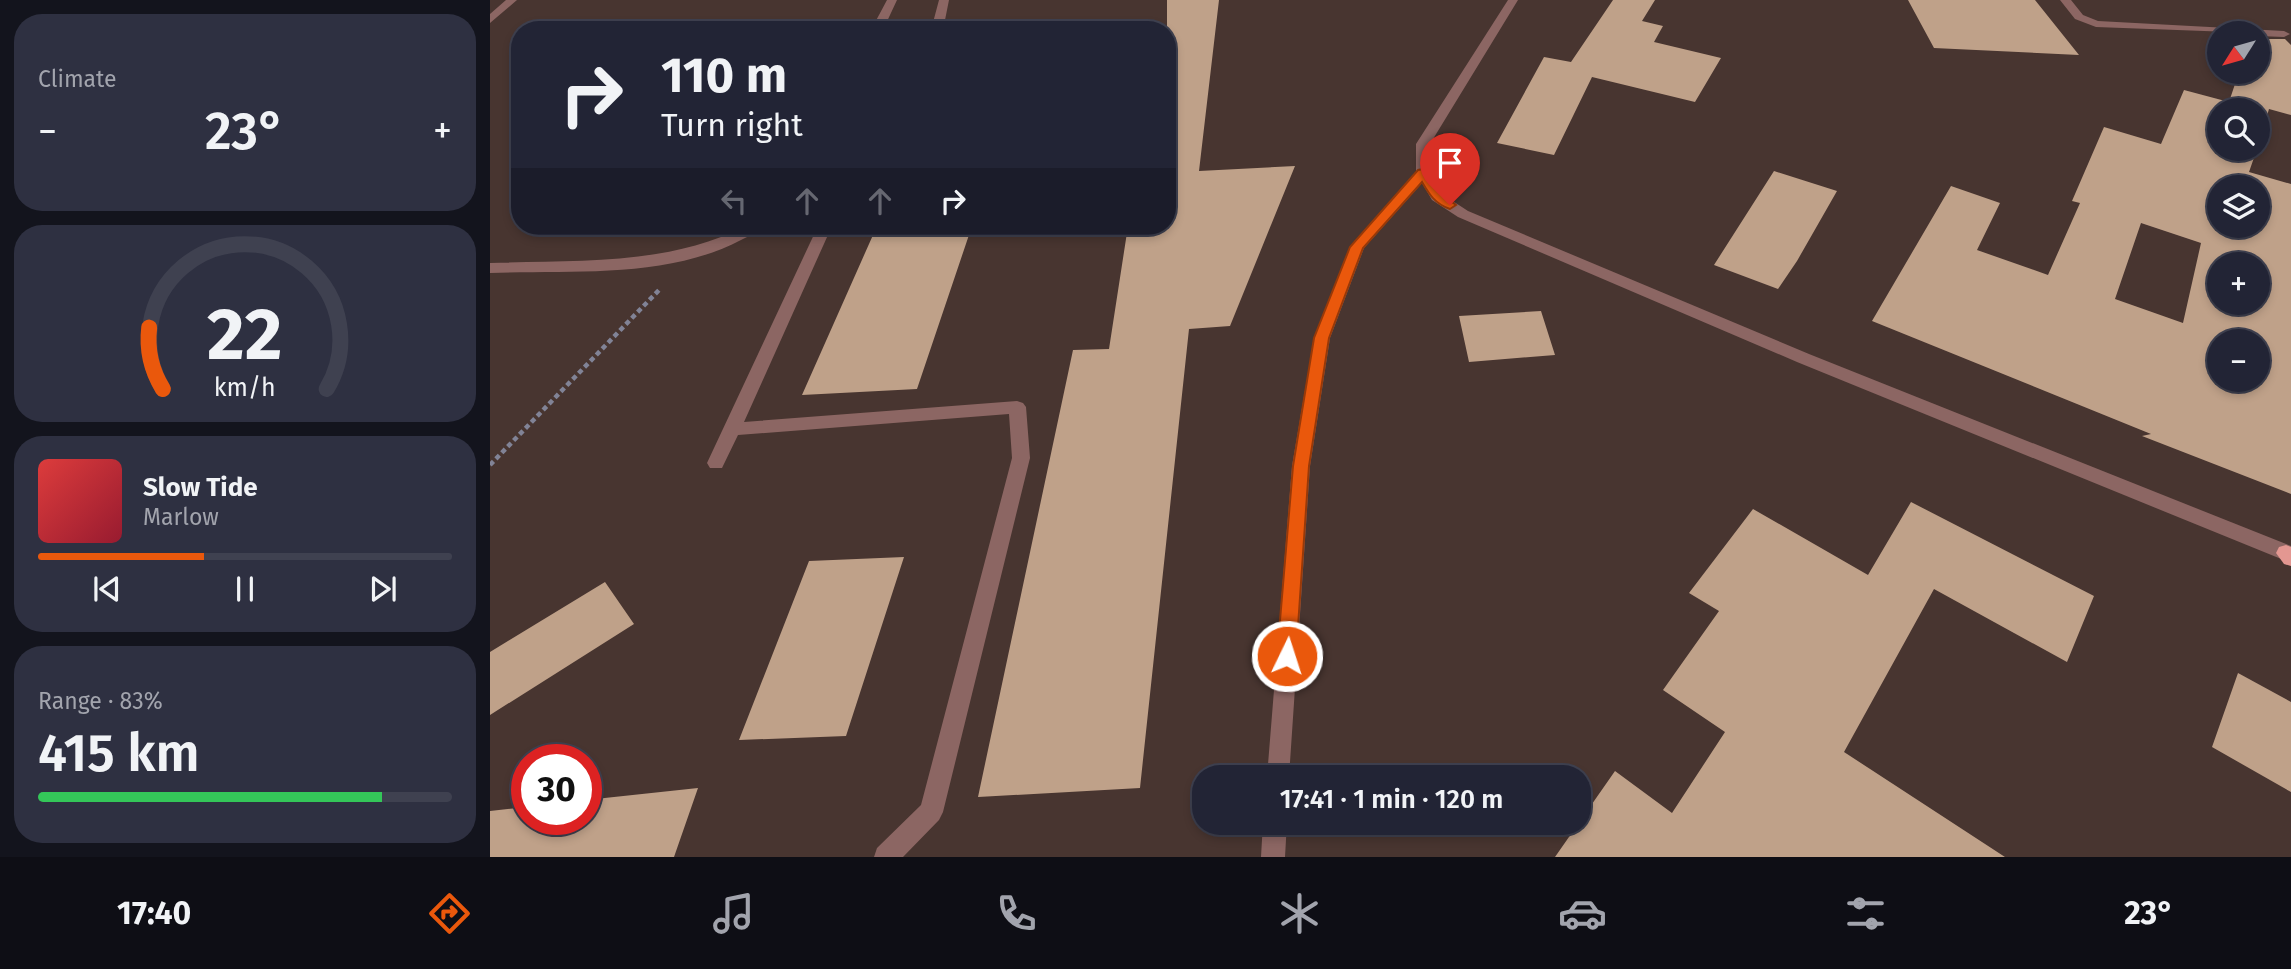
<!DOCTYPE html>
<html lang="en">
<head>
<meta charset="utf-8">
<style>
	body { margin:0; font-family:"Fira Sans",sans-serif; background:#2e3041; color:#f1f3f6; height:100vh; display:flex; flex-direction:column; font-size:26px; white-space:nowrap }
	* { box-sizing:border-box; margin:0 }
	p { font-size:23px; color:#a2a4ad }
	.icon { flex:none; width:38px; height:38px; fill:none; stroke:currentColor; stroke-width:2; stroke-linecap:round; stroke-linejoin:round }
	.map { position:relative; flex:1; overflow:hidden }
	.details { display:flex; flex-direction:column; gap:14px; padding:14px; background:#13141d; width:490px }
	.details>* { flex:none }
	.hud { position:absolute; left:21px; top:21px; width:665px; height:214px; border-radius:28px; box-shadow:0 4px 10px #0003,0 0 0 2px #3f4150; background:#222435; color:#f1f3f6; overflow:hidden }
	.needle { width:46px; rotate:233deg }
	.buttons { position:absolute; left:1717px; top:21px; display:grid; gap:14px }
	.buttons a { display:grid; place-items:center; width:63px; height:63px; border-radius:50%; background:#222435; box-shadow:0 4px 10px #0003,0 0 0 2px #3f4150; font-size:35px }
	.speed { position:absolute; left:21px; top:744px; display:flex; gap:14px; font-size:35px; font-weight:700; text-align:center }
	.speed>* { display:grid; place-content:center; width:91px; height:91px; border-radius:50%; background:#222435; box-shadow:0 4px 10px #0003,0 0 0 2px #3f4150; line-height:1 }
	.speed .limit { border:10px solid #d22; background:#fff; color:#111 }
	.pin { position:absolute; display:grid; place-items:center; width:60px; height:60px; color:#fff; margin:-72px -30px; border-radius:50% 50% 50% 0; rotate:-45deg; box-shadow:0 0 7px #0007 }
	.pin .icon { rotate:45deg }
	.me { position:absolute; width:77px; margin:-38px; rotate:4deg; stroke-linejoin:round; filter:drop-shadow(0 0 5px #0008) }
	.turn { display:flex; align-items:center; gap:24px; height:147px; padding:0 35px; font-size:32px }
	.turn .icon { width:91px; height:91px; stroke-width:2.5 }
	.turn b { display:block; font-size:49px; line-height:60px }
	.lanes { display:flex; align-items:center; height:66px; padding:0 35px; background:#0003; justify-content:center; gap:35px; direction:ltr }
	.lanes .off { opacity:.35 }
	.big { font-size:52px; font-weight:600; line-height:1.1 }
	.details .card { flex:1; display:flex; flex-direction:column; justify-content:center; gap:10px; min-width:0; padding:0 24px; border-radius:28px; background:#2e3041 }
	.details .dial { align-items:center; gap:0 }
	.dial svg { height:182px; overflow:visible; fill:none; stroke:#3f4150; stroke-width:7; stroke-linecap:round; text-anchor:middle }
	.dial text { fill:#f1f3f6; stroke:none }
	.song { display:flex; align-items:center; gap:21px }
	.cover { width:84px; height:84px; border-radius:10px; background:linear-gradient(135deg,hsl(0 70% 55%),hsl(350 70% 35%)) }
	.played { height:7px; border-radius:4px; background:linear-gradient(90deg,#ea580c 40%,#3f4150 40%) }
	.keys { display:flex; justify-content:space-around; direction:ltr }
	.heat { display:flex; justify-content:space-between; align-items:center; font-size:38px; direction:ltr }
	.charge { height:10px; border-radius:5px; background:linear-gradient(90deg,#34c759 83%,#3f4150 0) }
	.trip { position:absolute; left:702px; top:765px; width:399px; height:70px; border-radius:28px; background:#222435; box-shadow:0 4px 10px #0003,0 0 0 2px #3f4150; font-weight:600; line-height:70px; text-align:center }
	.menu { display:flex; height:112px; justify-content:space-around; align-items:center; background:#0e0e15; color:#a2a4ad }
	.menu .icon { width:49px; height:49px }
	.menu .on { color:#ea580c }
	.menu b { font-size:32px; color:#f1f3f6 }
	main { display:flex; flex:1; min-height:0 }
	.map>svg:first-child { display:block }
</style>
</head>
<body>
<main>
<section class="details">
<div class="card"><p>Climate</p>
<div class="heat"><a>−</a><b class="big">23°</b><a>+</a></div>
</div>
<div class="card dial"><svg viewBox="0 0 100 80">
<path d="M14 69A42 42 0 1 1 86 69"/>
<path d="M14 69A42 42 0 0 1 8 42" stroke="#ea580c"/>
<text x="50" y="56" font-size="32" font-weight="700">22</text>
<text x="50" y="72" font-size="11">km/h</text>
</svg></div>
<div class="card">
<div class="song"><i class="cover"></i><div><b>Slow Tide</b><p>Marlow</p></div></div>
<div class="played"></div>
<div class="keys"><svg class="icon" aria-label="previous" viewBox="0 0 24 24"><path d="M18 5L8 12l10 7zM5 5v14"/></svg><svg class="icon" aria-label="pause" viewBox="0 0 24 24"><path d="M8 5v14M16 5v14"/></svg><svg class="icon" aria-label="next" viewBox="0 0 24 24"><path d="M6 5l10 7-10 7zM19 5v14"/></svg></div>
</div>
<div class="card"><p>Range · 83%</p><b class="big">415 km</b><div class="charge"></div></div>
</section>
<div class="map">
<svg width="1801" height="857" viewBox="0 0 1801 857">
	<rect width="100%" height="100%" fill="#2e3047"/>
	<!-- commercial -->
	<path fill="#483530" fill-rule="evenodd" d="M0,0H1801V857H0ZM30,30H677V226H30ZM1729,33H1768V72H1729ZM1729,110H1768V149H1729ZM1729,187H1768V226H1729ZM1729,264H1768V303H1729ZM1729,341H1768V380H1729ZM37,760H96V819H37ZM714,777H1088V822H714Z"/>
	<!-- building -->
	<path fill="#bfa189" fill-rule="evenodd" d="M677,0H729L709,171L805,166L740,326L699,329L650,788L488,797L583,350L619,349L638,226H677Z
		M1123,0H1165L1152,21L1173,26L1164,42L1231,58L1205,102L1102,77L1064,155L1007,143L1054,57L1081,62Z
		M1418,0H1545L1589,55L1444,48Z
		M1768,39H1795L1801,45V115L1779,109L1768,146V110H1729V149H1767L1759,172L1801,184V494L1652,436L1661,434L1382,321L1461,186L1510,203L1487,250L1558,275L1590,203L1582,201L1614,127L1671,144L1694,90L1739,102L1749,72H1768ZM1729,187H1768V226H1729ZM1651,223L1711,243L1693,323L1625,299ZM1729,264H1768V303H1729ZM1729,341H1768V380H1729Z
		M1284,171L1347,191L1307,261L1288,289L1224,265Z
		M387,226H482L427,389L312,395Z
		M1051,311L1065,355L979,362L969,316Z
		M1421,502L1604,596L1577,662L1444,589L1354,752L1515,857H1065L1125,771L1182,813L1235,732L1173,690L1229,611L1199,593L1263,509L1378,575Z
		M414,557L356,736L249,740L319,561Z
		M115,582L144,624L0,715V652Z
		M1748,673L1801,702V792L1722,747Z
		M208,788L184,857H0V811L37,807V819H96V800Z"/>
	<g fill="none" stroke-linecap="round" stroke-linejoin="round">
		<!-- path -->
		<path stroke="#818396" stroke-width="4.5" stroke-dasharray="5 3.5" stroke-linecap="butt" d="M0,465L170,289"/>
		<!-- minor -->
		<path fill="#8c6663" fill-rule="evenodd" d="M16,0H27L0,23V14Z
			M397,0H407L393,30H381Z
			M449,0H459L453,30H441Z
			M1018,0H1028L940,144V173L952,194L978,211L1319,354L1801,546V563L1307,362L968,217L942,200L932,183L874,248L840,338L820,466L799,777H777L802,466L824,338L860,247L926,172V144Z
			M1570,0H1581L1593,15L1608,21L1794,31L1800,34L1794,37L1768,36V33L1606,27L1585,19Z
			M256,226H274C268,232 259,236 251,240C177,279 81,270 0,273V263C87,260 177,266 256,226Z
			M328,226H342L254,422L527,401L533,403L536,407L540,458L453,812L449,820L413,857H384L387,848L431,805L522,458L519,414L248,435L232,468H220L217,463Z
			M773,822H797L795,857H771Z"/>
		<!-- major -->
		<path fill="#e39791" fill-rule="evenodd" d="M1796,545L1801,547V566L1794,564L1786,553L1789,547Z"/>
	</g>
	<!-- route -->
	<path fill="#ea580c" stroke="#983908" stroke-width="2" d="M933,169L937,170L952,194L966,205L960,209C945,204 939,194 932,182L873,248L839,338L819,466L806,656L803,662L797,664L790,662L787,656L803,466L824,338L860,247L928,170Z"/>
</svg>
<div class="buttons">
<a><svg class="needle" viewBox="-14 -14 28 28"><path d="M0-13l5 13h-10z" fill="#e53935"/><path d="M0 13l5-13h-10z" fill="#a2a4ad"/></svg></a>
<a><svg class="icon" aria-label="search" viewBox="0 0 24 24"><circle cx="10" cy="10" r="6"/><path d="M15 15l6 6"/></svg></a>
<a><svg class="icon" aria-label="layers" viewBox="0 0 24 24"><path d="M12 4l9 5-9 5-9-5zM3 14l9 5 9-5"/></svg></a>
<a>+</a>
<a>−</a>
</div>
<div class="speed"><div class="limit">30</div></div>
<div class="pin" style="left:960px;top:205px;background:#d93025"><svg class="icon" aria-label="arrive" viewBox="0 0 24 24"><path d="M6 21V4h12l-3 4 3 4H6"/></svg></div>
<svg class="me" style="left:797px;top:656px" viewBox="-20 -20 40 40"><circle r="17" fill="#ea580c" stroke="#fff" stroke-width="3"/><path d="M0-11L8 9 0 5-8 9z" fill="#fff"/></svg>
<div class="trip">17:41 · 1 min · 120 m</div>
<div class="hud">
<div class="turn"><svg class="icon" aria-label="right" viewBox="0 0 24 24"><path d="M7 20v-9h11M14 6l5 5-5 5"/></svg><div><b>110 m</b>Turn right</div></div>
<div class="lanes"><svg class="icon off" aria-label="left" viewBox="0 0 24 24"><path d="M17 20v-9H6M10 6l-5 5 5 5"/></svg><svg class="icon off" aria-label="ahead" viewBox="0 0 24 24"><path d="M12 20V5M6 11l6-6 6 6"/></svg><svg class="icon off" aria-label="ahead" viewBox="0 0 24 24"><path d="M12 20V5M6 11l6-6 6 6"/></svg><svg class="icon" aria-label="right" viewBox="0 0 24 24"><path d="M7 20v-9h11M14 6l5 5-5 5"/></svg></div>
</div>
</div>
</main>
<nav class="menu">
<b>17:40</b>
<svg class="icon on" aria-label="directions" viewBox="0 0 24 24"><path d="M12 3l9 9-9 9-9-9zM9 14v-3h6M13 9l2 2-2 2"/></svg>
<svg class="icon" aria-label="music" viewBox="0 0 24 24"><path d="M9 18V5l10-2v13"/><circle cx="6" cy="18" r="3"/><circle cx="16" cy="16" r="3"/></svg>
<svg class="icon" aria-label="phone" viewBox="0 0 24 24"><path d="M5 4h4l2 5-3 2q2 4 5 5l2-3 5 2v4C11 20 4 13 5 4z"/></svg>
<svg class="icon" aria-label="climate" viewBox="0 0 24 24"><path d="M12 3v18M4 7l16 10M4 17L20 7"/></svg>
<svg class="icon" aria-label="car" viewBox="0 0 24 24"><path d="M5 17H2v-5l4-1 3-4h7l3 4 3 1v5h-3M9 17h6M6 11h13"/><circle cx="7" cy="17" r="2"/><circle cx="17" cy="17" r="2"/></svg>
<svg class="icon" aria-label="filters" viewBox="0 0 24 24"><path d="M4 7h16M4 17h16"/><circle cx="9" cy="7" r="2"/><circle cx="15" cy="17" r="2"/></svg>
<b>23°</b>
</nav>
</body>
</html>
